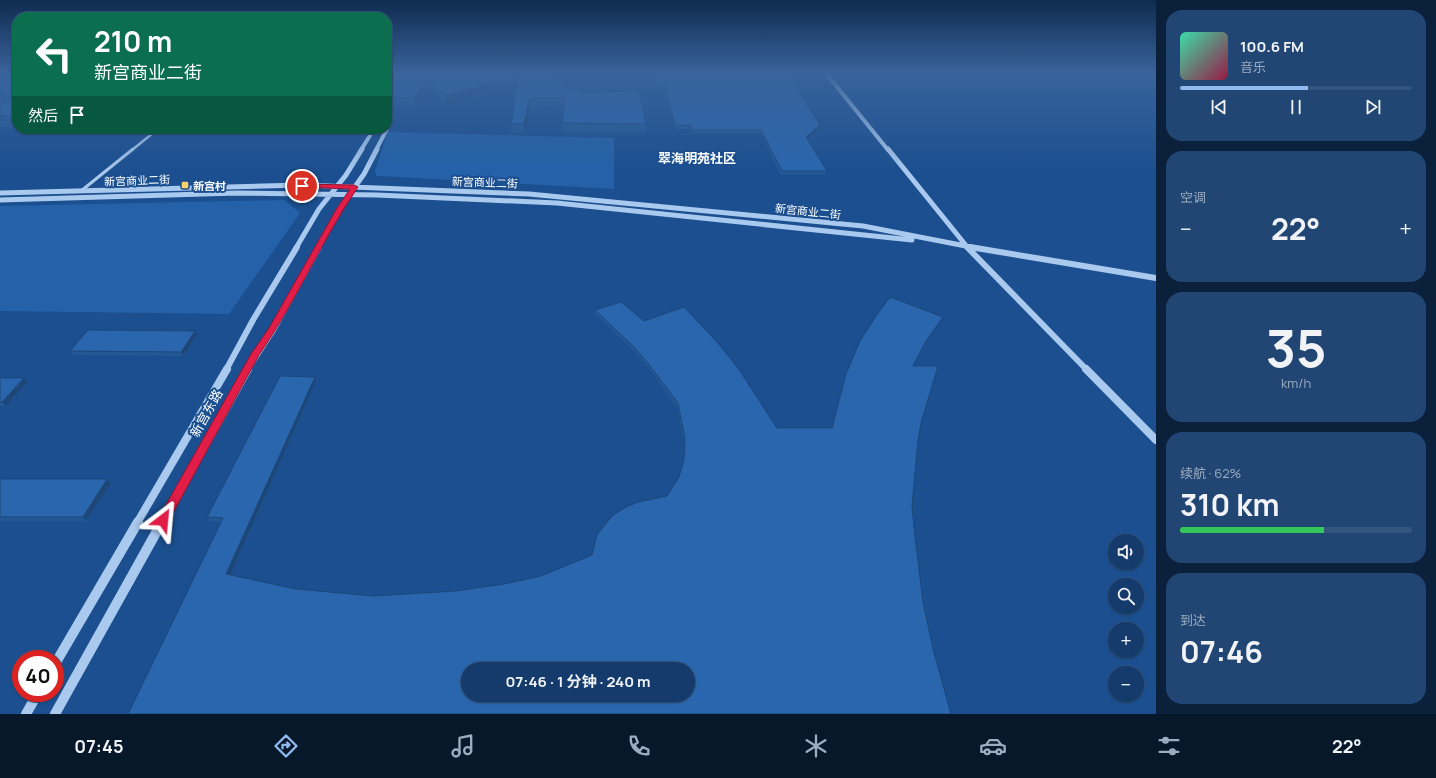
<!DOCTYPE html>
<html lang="zh">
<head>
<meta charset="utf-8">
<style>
	body { margin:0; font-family:Manrope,"Noto Sans SC",sans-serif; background:#214673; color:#f1f3f6; height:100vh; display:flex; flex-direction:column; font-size:15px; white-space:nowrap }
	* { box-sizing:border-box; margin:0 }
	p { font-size:13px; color:#9dadc1 }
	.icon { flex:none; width:22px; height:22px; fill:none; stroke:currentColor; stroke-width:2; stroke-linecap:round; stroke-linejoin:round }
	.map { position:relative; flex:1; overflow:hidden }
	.panel { display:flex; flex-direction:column; gap:10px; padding:10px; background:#0b203b; width:280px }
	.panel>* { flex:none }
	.banner { position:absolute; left:12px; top:12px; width:380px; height:122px; border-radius:16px; box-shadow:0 1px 3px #0004,0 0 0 1px #33557e; background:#0b6e4f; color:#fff; overflow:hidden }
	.tools { position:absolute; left:1108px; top:534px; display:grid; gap:8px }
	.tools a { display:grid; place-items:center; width:36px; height:36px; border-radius:50%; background:#143b6b; box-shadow:0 1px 3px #0004,0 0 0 1px #33557e; font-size:20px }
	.speed { position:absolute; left:12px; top:650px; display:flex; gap:8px; font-size:20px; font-weight:700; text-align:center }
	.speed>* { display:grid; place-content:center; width:52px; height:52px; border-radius:50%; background:#143b6b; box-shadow:0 1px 3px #0004,0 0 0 1px #33557e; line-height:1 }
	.speed .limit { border:6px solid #d22; background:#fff; color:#111 }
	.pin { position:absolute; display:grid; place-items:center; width:34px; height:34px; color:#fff; margin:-17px; border:2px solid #fff; border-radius:50%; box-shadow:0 1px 4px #0007 }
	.me { position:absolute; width:44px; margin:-22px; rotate:29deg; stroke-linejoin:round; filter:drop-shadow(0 0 3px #0008) }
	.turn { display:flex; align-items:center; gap:14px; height:84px; padding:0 16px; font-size:18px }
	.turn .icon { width:52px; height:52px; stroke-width:2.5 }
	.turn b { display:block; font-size:28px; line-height:34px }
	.then { display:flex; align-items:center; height:38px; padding:0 16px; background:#0003; gap:8px; font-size:15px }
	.big { font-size:30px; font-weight:700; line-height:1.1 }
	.panel .widget { flex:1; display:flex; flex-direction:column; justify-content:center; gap:6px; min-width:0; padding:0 14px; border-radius:16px; background:#214673 }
	.panel .dial { align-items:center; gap:0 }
	.dial b { font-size:52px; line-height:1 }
	.song { display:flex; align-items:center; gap:12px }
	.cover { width:48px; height:48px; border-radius:6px; background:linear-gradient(135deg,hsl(160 70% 55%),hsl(340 70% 35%)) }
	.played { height:4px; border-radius:2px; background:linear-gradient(90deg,#90b9f0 55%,#33557e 55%) }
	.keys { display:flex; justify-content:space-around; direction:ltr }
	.heat { display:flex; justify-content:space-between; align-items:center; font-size:22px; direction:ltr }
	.charge { height:6px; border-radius:3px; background:linear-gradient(90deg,#34c759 62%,#33557e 0) }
	.trip { position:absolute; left:461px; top:662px; width:234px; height:40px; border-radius:20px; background:#143b6b; box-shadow:0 1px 3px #0004,0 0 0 1px #33557e; font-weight:700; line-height:40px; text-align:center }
	.dock { display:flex; height:64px; justify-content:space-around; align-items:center; background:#08182b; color:#9dadc1 }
	.dock .icon { width:28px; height:28px }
	.dock .selected { color:#90b9f0 }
	.dock b { font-size:18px; color:#f1f3f6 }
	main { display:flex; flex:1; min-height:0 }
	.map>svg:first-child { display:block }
</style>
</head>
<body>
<main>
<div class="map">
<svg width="1156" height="714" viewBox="0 0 1156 714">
	<rect width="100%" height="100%" fill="#1b4f8f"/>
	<!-- green -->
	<path fill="#2461a8" d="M388,132L614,138V189L377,176L375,171Z
		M284,200L300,213L229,314L0,311V206Z"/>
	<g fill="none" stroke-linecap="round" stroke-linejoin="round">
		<!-- minor-far1 -->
		<path stroke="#a9c9ee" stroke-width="2.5" d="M132,150L158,129"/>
		<!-- minor -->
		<path stroke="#a9c9ee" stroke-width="3" d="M81,191L133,149"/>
		<!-- tertiary-far4 -->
		<path stroke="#a9c9ee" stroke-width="4" d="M825,72L888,150
			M387,117L390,111
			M361,150L374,129
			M376,150L387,129"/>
		<!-- tertiary-far3 -->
		<path stroke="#a9c9ee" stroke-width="5" d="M888,149L968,248
			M0,193L302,185L529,194L863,226L976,248
			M0,200L237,193L377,195L557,203L912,240
			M296,248L319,209L346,175L362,149
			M318,248L340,208L364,174L377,149"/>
		<!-- tertiary-far2 -->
		<path stroke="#a9c9ee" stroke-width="6" d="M967,247L1087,370
			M970,247L1156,278
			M226,370L253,320L297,247
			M247,370L273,330L319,247"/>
		<!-- tertiary-far1 -->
		<path stroke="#a9c9ee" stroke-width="8" d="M1086,369L1156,440
			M137,523L227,369
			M162,523L248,369"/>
		<!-- tertiary -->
		<path stroke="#a9c9ee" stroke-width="10" d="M55,664L138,522
			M26,714L38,693
			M55,714L162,522"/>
	</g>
	<!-- wall -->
	<path fill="#245895" d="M651,72H792L801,83L800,86H795L819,129L807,139L827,171L826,175H781L761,133H692L690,129H675L665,87H654Z
		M387,73L571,89L582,92L646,124V133L562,132V123L564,106L534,107V109H529L525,133H511V124L517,87L446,104L427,88L416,106H387Z
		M0,76H17V128L0,127V105L1,104H0Z
		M595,310L644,321L777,428H832L844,378L860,341L940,322L924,345L913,366L921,423L918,440L912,506L128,714L221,522L210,521L207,517L315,377L316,381L231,575L296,589L373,596L456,591L504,584L541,576L592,555L667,496L679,477L683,463L684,443L677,407L650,370L636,353L595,314Z
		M195,331L197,335L183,356L73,355L70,351Z
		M0,378H24L27,382L6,406H0Z
		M0,479H107L111,484L86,521H0Z"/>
	<!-- shaded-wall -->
	<path fill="#1d4779" d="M518,78V87L446,104L445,95Z
		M426,80L427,88L416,106L414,98Z
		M529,100V109L525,133L524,124Z
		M820,125L819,129L805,141L806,137Z
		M943,317L940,322L924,345L926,341Z
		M195,331L197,335L183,356L181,352Z
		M315,377L316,381L229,578L226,574Z
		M24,378L27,382L6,406L2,402Z
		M107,479L111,484L86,521L83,517Z"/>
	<!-- building -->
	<path fill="#2a66ad" stroke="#1d4779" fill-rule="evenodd" d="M388,72H544L571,89H582V92L639,91L646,124L562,123L565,98H534V100H529L524,124H511L518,78L445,95L426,80L414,98H387V73Z
		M652,72H792L801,83H793L820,125L806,137L827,171H782L761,130H692L691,125L675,126L665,84H654Z
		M0,76H17V93H0Z
		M17,96V116H0V105Z
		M890,297L943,317L926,341L913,366H938L921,423L918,440L912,506L915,537L923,602L933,649L951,714H128L223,518L207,517L280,376L315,377L226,574L296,589L373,596L456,591L504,584L541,576L592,555L597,535L612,516L626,507L638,502L667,496L679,477L684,460L685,439L678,403L650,366L636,349L595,310L621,302L644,321L684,307L717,342L738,368L777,428H832L846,374L860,341L876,316ZM468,669H688V695H468Z
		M88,330L195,331L181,352L70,351Z
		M0,378H24L2,402H0Z
		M0,479H107L83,517H0Z"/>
	<!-- sky -->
	<linearGradient id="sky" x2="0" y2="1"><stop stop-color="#0f2b4f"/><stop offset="0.42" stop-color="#39639b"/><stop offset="1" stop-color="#39639b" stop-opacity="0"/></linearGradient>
	<rect width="1156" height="172" fill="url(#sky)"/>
	<!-- route -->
	<path fill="#e11d48" stroke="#92132f" d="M300,184L354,185L358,187C321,241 296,302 259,355L167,524L163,525L159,524L157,520L159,517L251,354L269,328L337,208L350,189L302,187L299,186Z"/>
	<!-- markers -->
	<rect fill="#ffd166" stroke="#1b4f8f" stroke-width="1.5" x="181" y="181" width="8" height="8" rx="2"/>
	<g text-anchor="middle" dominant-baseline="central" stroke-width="4" stroke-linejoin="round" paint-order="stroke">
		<!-- far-street labels -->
		<g font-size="11" fill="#fff" stroke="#1b4f8f">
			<text transform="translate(137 180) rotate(-2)">新宫商业二街</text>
			<text transform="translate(485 182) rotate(2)">新宫商业二街</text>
			<text transform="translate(808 211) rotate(6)">新宫商业二街</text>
		</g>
		<!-- far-poi labels -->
		<g font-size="11" font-weight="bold" fill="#fff" stroke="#1b4f8f" text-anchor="start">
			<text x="193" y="185">新宫村</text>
		</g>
		<!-- far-quarter labels -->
		<g font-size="13" font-weight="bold" fill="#fff" stroke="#1b4f8f">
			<text x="697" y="158">翠海明苑社区</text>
		</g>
		<!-- street labels -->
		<g font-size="13" fill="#fff" stroke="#1b4f8f">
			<text transform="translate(206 413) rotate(-61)">新宫东路</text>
		</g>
	</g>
</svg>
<div class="tools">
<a><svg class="icon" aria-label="sound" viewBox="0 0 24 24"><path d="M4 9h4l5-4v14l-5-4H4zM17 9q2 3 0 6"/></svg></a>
<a><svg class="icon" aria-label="search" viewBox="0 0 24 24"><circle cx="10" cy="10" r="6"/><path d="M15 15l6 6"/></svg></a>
<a>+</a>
<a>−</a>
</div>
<div class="speed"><div class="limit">40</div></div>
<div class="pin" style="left:302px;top:186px;background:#d93025"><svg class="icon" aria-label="arrive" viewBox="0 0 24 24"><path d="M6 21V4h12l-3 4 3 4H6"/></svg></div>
<svg class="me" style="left:163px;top:520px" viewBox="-20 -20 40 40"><path d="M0-17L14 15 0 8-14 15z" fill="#e11d48" stroke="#fff" stroke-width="4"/></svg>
<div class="trip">07:46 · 1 分钟 · 240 m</div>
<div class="banner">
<div class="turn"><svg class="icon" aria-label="left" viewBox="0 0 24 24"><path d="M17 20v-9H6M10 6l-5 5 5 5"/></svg><div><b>210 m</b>新宫商业二街</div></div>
<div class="then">然后<svg class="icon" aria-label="arrive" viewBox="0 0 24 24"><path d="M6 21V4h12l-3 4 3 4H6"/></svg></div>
</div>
</div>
<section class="panel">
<div class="widget">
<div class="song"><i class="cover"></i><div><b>100.6 FM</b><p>音乐</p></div></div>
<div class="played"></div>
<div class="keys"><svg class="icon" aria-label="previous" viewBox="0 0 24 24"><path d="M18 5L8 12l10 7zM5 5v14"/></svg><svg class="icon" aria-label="pause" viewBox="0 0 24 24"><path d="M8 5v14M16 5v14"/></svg><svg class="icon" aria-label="next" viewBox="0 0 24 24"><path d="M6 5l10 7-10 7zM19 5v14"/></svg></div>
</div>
<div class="widget"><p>空调</p>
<div class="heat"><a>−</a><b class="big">22°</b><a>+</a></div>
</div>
<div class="widget dial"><b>35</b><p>km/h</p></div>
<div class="widget"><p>续航 · 62%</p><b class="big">310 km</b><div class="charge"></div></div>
<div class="widget"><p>到达</p><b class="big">07:46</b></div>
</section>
</main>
<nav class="dock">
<b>07:45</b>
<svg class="icon selected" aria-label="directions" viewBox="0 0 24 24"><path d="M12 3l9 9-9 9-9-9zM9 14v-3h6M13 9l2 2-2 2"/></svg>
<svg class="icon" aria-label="music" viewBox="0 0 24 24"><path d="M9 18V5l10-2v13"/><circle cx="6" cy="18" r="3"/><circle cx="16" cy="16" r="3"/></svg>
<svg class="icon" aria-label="phone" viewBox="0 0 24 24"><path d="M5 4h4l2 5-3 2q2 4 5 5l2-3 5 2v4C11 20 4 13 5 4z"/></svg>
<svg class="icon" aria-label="climate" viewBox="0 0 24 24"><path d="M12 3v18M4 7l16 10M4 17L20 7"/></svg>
<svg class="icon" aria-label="car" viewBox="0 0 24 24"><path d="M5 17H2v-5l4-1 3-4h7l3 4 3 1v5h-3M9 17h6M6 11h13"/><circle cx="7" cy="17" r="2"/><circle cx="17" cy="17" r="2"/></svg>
<svg class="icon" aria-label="filters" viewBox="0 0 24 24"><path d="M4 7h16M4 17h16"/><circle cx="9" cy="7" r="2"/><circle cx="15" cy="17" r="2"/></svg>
<b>22°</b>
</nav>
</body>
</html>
